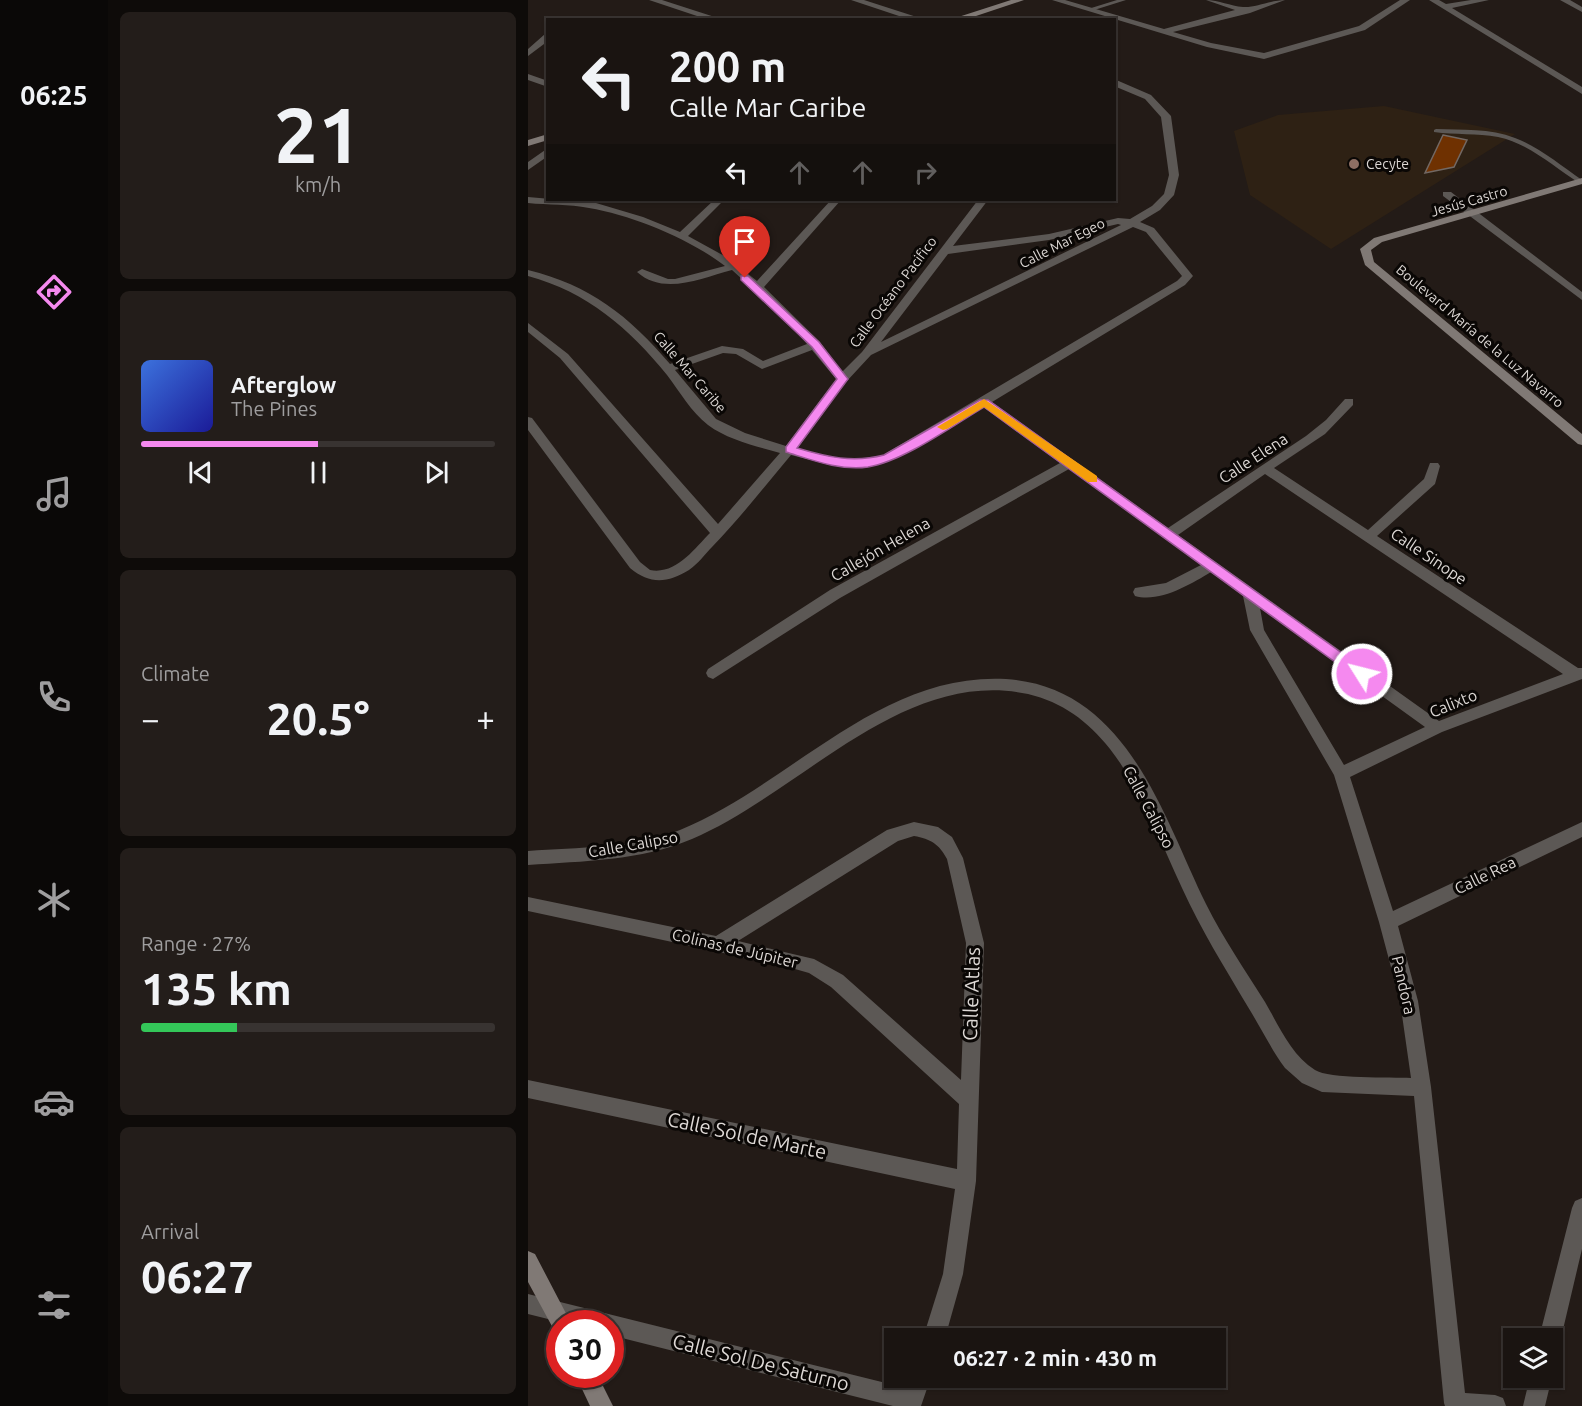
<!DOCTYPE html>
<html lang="en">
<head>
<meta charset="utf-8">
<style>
	body { margin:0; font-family:Ubuntu,sans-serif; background:#231d1a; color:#f1f3f6; height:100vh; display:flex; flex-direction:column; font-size:22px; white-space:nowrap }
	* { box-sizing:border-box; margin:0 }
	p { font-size:20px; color:#9f9e9f }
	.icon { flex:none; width:33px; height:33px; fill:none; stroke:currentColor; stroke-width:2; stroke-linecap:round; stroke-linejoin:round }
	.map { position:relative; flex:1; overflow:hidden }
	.drawer { display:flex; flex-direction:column; gap:12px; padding:12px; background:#0e0b09; width:420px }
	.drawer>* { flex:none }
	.banner { position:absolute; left:18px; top:18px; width:570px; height:183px; border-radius:0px; box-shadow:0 2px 4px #0004,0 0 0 2px #383331; background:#1a1411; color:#f1f3f6; overflow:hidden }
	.controls { position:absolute; left:975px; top:1328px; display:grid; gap:12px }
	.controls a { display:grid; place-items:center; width:60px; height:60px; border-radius:0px; background:#1a1411; box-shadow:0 2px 4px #0004,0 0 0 2px #383331; font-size:30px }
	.speed { position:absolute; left:18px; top:1310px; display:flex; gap:12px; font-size:30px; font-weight:700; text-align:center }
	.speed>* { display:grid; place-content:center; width:78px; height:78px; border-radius:50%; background:#1a1411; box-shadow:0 2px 4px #0004,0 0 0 2px #383331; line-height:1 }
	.speed .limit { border:9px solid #d22; background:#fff; color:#111 }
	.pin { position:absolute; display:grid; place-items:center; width:51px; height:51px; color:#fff; margin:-62px -26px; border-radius:50% 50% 50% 0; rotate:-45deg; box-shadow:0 0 6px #0007 }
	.pin .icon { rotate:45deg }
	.me { position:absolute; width:66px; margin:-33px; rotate:306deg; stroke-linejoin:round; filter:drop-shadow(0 0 4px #0008) }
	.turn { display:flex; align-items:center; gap:21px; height:126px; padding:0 24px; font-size:27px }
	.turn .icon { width:78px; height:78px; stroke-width:2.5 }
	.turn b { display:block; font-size:42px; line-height:51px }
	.lanes { display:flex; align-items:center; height:57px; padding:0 24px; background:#0003; justify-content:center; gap:30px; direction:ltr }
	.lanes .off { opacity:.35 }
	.big { font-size:45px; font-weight:600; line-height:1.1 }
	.drawer .widget { flex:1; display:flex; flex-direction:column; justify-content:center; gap:9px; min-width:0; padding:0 21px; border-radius:9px; background:#231d1a }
	.drawer .dial { align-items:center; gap:0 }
	.dial b { font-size:78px; line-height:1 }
	.song { display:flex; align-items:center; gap:18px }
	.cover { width:72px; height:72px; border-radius:9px; background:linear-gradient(135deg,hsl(220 70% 55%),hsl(240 70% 35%)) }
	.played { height:6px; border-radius:3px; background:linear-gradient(90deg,#f589ef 50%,#383331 50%) }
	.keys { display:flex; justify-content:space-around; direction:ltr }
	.heat { display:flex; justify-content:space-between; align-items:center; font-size:33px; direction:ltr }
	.charge { height:9px; border-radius:4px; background:linear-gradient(90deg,#34c759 27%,#383331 0) }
	.trip { position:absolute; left:356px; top:1328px; width:342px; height:60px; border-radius:0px; background:#1a1411; box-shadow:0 2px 4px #0004,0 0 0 2px #383331; font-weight:600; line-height:60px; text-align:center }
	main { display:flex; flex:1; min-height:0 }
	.tab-bar { display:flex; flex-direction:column; width:108px; justify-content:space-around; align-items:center; background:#0a0807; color:#9f9e9f }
	.tab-bar .icon { width:42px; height:42px }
	.tab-bar .active { color:#f589ef }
	.tab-bar b { font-size:27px; color:#f1f3f6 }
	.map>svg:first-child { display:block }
</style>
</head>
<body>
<main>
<nav class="tab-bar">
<b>06:25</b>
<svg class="icon active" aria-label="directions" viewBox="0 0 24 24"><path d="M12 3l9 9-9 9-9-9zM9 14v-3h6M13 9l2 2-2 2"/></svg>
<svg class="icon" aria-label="music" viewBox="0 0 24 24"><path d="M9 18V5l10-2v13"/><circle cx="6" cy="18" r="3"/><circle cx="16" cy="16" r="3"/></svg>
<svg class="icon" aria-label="phone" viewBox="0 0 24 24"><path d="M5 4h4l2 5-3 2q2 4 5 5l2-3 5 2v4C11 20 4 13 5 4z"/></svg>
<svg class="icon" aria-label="climate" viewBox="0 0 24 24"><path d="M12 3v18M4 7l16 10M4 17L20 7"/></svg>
<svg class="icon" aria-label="car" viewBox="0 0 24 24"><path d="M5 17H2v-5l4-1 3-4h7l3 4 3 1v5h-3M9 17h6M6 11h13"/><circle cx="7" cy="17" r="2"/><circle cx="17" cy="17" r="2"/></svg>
<svg class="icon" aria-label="filters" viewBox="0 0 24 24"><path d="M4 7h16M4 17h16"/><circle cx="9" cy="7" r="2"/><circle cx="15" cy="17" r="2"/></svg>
</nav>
<section class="drawer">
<div class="widget dial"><b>21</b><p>km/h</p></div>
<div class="widget">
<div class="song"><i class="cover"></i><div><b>Afterglow</b><p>The Pines</p></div></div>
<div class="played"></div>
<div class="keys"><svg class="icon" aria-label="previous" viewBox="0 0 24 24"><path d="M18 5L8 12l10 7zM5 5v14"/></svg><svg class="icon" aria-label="pause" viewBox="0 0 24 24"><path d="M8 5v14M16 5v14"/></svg><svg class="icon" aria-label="next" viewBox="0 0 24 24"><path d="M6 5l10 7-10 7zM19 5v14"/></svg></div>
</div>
<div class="widget"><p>Climate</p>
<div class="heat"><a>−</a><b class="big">20.5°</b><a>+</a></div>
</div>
<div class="widget"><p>Range · 27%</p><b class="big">135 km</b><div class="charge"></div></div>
<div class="widget"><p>Arrival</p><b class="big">06:27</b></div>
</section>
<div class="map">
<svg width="1054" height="1406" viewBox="0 0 1054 1406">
	<rect width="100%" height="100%" fill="#231b17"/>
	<!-- education -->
	<path fill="#2e2114" d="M856,106L987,134L803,249L722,195L706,131L750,115Z"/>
	<!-- building -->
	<path fill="#6f3101" stroke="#726863" stroke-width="1.5" d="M915,135L939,140L926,167L897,173Z"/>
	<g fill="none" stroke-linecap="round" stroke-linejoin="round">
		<!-- lane -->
		<path fill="#5c5855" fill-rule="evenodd" d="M589,0H598L563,11L560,9Z
			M908,129C934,130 962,128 987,138C1011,147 1032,165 1054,180V184L1051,183C1026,167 1000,143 970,137C949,133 927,135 906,132V130Z"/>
		<!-- street -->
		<path fill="#5c5855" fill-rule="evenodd" d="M121,0H134L196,20H181Z
			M323,0H336L398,20H383Z
			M524,0H537L636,29L707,10L678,0C691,0 702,6 715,7C727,8 743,0 757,0L722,13L645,32L683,43L736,53L831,26L872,0H882L837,30L736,59L679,47Z
			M901,0H911L918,4L943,0H961L924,8L1054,87V94Z
			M1032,0H1042L1054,7V12Z
			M17,34H20V41L0,56V49Z
			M0,74L20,81V87L0,80Z
			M586,79L623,95L643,116L651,175L646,195L632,210L612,222L626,228L665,276L657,285L464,402L640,528L778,436L798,420L817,399H825V405L797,434L746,468L840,530L896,479L902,463H910L912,466L907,484L849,536L1050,668H1054V679L914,732L822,777L865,911L1054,822V837L870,926L890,1001L903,1087L937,1393L967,1395L975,1398L978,1406H917L916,1403L886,1096L794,1092L774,1083L757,1068C743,1049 733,1028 720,1007C697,968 673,930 654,888C632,841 614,790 582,749C560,721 534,702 500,694C374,667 271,794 164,839C113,861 55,861 0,865V851C50,847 105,849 152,830C262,785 351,672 478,679C599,687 634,814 678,904C695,938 717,970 737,1002C751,1026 763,1055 787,1070C801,1079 863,1077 883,1078L872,1001L851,922L806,775L722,630L715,596L683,572C663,584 632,603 607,596L605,592L607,588L638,583L673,565L541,469L312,598L185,679L180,677L178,673L180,669L302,590L532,463L455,407C425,425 370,466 336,467C312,468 287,461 263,455C237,486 212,518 184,547C177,554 170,564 161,570C140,583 122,585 102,568L0,430V417L4,418L112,562L122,570C148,575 166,549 182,533L32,358L0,332V323L40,354L190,524L252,453C228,446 200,440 180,425C163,412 152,392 139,375C101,328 59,292 0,276V270C62,285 101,316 142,364L194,346L215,349L235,361L279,344L248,310L204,270C173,278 136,296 109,272L114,269L140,279H147L197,266C162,239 104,215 61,208C41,204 20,205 0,203V197L68,203L115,217L152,232L186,200H196L160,236L200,258L229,281L303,200H313L236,287L292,342L314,372L334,352L450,200H460L425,246L521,234L590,218L602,219L624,206L636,194L641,175L633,117L617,99L586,86ZM590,224L593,225L353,342L420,254L521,240ZM605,227L618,232L654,276L649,281L355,455C328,465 295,455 269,449L318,382L343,355ZM284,350L308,379L258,446L217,433L188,419L147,370L195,353L208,354L234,369ZM737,474L1035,674L911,721L650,535ZM732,608L897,727L816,765L736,630Z
			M20,148V156L0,170V162Z
			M915,192H923L1054,292V300L915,196Z
			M386,822L410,827L424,837L435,858L456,943L448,1181L435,1274L417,1338H395L415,1274L427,1189L0,1098V1080L429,1169L431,1104L303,987L281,973L260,967L0,911V897L188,936L359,830ZM386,836C403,839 411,844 419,859L438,943L433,1080L315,975L286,959L210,941L370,841Z
			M1054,1198V1249L1033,1338L1029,1345L1024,1348V1338H1011L1044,1208L1047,1201Z
			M0,1294L378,1388L381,1377H403L393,1406H365L82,1335V1323H36L0,1314Z
			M1002,1377H1024L1017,1406H995Z"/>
		<!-- secondary -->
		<path fill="#807975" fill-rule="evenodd" d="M483,0H496L436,20H421Z
			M20,134V140L0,146V140Z
			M1054,178V184L854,242L843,250L846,262L1054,434V445L1050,444L837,265L832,249L846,238Z
			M0,1251L7,1254L43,1323H32V1333L26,1330L0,1282Z
			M47,1374H69L85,1406H62Z"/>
	</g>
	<!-- route -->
	<path fill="#f589ef" stroke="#9f599b" stroke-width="1.5" d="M213,276H220L291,342L320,379L269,448C299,457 325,463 356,455L452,400H460L839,671L841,674L839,678H829L456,407C424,426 376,461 340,467C312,471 284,460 258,452V447L309,379L284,347L213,280Z"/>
	<!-- slow -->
	<path fill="#f59e0b" d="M456,399L569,476V482H560L456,407L419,429L415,430L409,427Z"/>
	<!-- markers -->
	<circle fill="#8d6e63" stroke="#0a0705" stroke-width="2" cx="826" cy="164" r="6"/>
	<g text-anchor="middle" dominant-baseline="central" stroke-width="6" stroke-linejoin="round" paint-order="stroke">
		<!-- far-poi labels -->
		<g font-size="14" fill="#ddd8d5" stroke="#0a0705" text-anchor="start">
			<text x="838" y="164">Cecyte</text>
		</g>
		<!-- far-street labels -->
		<g font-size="14" fill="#ddd8d5" stroke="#0a0705">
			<text transform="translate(941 201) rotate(-16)">Jesús Castro</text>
			<text transform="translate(534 243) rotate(-27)">Calle Mar Egeo</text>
			<text transform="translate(365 292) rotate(-53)">Calle Océano Pacifico</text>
			<text transform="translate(952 336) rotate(40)">Boulevard María de la Luz Navarro</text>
			<text transform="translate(162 372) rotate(49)">Calle Mar Caribe</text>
		</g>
		<!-- street labels -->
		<g font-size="16" fill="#ddd8d5" stroke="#0a0705">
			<text transform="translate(725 458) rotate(-33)">Calle Elena</text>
			<text transform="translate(352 549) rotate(-30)">Callejón Helena</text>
			<text transform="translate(901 556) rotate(34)">Calle Sinope</text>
			<text transform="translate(925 703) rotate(-22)">Calixto</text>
			<text transform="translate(621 807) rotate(62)">Calle Calipso</text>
			<text transform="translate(105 844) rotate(-10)">Calle Calipso</text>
			<text transform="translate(957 875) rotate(-26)">Calle Rea</text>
			<text transform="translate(207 948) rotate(13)">Colinas de Júpiter</text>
			<text transform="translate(876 985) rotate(77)">Pandora</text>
		</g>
		<!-- near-street labels -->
		<g font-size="20" fill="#ddd8d5" stroke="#0a0705">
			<text transform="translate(443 994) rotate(-88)">Calle Atlas</text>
			<text transform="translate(219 1135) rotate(12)">Calle Sol de Marte</text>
			<text transform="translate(233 1362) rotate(14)">Calle Sol De Saturno</text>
		</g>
	</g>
</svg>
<div class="controls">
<a><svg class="icon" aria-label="layers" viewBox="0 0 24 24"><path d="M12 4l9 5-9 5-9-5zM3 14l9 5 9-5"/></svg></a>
</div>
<div class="speed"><div class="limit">30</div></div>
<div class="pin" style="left:217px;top:278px;background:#d93025"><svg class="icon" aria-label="arrive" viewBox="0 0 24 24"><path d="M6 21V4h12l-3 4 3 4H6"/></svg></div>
<svg class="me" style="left:834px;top:674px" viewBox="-20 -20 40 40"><circle r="17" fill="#f589ef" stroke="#fff" stroke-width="3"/><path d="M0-11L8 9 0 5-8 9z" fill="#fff"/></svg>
<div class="trip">06:27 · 2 min · 430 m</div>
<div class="banner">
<div class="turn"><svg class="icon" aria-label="left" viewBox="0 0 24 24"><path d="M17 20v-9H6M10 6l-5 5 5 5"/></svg><div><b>200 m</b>Calle Mar Caribe</div></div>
<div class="lanes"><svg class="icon" aria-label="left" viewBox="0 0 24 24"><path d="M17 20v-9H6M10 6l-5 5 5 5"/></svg><svg class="icon off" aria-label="ahead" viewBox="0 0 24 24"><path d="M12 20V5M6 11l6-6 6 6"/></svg><svg class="icon off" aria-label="ahead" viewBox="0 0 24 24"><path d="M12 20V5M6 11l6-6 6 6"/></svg><svg class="icon off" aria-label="right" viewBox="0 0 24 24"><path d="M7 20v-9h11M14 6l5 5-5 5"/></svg></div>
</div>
</div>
</main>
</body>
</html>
